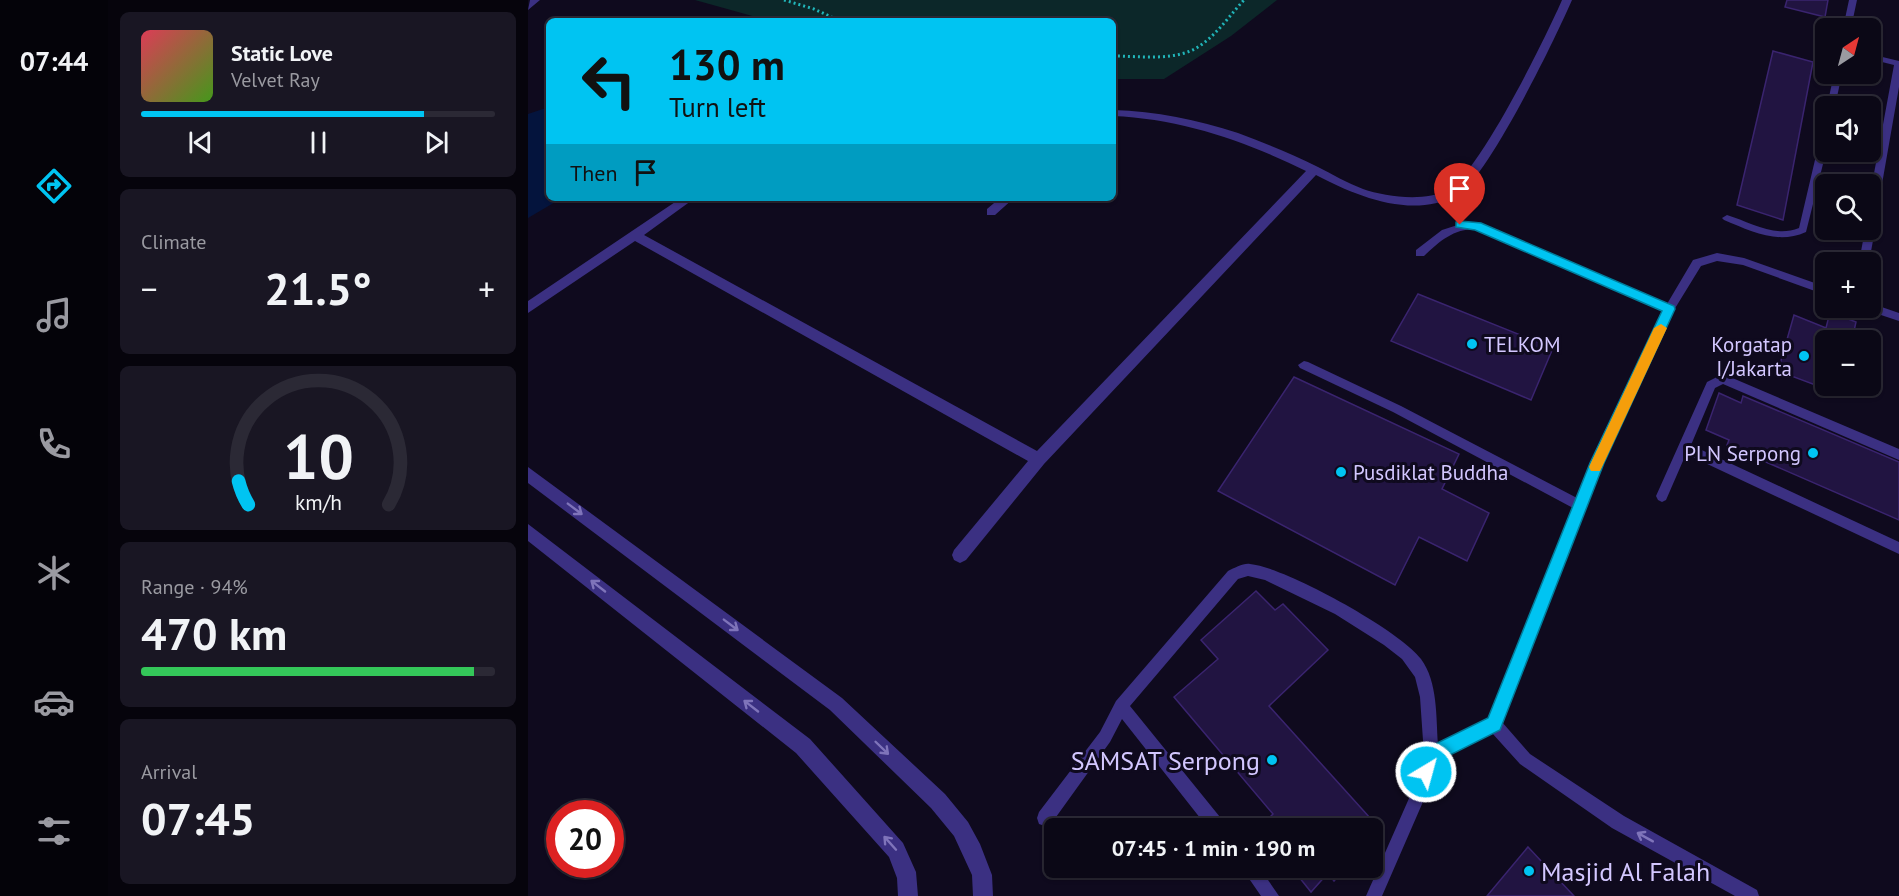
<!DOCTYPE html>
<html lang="en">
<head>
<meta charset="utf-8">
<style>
	body { margin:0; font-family:"PT Sans",sans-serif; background:#191623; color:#f1f3f6; height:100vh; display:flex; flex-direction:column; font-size:22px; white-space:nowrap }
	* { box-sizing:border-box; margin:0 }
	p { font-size:20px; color:#9a9aa1 }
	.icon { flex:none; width:33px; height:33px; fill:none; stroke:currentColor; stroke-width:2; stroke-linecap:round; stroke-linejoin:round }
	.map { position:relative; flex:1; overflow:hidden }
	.panel { display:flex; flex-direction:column; gap:12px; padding:12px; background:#06040c; width:420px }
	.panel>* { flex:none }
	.banner { position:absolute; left:18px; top:18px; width:570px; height:183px; border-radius:9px; box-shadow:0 2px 4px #0004,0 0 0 2px #2b2935; background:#00c4f2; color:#111; overflow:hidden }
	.needle { width:39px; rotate:36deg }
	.buttons { position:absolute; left:1287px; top:18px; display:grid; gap:12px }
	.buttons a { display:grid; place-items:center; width:66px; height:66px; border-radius:9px; background:#0b0816; box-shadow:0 2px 4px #0004,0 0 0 2px #2b2935; font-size:30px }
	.speed { position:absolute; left:18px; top:800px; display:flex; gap:12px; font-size:30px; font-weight:700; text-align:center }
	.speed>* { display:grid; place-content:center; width:78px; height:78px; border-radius:50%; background:#0b0816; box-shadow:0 2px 4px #0004,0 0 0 2px #2b2935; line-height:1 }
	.speed .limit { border:9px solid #d22; background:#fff; color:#111 }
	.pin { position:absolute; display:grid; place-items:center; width:51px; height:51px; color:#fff; margin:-62px -26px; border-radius:50% 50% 50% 0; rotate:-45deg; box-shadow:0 0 6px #0007 }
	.pin .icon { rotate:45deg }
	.me { position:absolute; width:66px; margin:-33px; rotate:37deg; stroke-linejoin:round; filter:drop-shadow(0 0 4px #0008) }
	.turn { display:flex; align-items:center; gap:21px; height:126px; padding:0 24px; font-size:27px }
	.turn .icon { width:78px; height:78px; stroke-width:2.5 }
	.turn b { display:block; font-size:42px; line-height:51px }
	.then { display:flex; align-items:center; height:57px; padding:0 24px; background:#0003; gap:12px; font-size:22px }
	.big { font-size:45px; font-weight:700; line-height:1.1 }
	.panel .tile { flex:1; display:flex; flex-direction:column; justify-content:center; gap:9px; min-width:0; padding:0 21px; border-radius:9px; background:#191623 }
	.panel .dial { align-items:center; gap:0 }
	.dial svg { height:156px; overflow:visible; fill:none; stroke:#2b2935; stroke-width:7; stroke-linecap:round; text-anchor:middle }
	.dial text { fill:#f1f3f6; stroke:none }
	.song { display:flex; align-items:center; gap:18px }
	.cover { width:72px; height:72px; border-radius:9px; background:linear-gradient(135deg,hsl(350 70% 55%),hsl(100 70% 35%)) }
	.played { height:6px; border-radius:3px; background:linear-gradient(90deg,#00c4f2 80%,#2b2935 80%) }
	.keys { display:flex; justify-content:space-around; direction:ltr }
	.heat { display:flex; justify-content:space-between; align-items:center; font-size:33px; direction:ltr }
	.charge { height:9px; border-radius:4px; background:linear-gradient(90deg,#34c759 94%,#2b2935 0) }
	.trip { position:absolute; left:516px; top:818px; width:339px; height:60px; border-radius:9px; background:#0b0816; box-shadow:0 2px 4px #0004,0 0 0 2px #2b2935; font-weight:700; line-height:60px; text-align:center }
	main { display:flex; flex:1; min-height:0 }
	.tab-bar { display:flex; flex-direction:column; width:108px; justify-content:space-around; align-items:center; background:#040309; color:#9a9aa1 }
	.tab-bar .icon { width:42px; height:42px }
	.tab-bar .active { color:#00c4f2 }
	.tab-bar b { font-size:27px; color:#f1f3f6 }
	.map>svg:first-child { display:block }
</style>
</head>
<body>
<main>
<nav class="tab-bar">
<b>07:44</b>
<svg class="icon active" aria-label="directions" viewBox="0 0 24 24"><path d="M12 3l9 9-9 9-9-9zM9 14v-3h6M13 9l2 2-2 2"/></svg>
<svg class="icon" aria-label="music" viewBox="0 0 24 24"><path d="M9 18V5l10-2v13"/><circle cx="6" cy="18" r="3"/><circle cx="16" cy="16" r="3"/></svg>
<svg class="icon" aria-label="phone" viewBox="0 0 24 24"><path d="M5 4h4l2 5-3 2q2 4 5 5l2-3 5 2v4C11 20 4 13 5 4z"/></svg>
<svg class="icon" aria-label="climate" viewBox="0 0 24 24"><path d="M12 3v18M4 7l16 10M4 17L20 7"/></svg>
<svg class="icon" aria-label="car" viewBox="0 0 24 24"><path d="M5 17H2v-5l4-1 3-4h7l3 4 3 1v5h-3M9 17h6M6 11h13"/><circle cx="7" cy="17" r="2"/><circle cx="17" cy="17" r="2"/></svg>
<svg class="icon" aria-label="filters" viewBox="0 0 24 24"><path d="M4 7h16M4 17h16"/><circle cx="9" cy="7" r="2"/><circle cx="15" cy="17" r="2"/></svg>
</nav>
<section class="panel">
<div class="tile">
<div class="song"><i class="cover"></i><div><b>Static Love</b><p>Velvet Ray</p></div></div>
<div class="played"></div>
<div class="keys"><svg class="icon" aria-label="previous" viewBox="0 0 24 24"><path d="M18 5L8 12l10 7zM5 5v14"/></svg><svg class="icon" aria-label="pause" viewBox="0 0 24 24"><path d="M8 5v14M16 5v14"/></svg><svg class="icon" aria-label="next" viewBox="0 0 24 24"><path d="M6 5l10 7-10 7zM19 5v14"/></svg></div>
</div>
<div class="tile"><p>Climate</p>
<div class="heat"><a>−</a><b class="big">21.5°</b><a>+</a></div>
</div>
<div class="tile dial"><svg viewBox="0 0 100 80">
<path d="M14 69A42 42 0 1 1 86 69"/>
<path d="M14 69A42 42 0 0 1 9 57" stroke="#00c4f2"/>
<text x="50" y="56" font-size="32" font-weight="700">10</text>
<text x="50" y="72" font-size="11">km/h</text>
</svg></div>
<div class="tile"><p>Range · 94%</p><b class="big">470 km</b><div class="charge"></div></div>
<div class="tile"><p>Arrival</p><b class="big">07:45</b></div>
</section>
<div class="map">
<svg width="1371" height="896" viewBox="0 0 1371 896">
	<rect width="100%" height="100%" fill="#0f0a1e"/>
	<!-- green -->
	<path fill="#0c2729" d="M167,0H749L703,36L636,79H585V21H242Z"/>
	<!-- water -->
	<path fill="#04143d" d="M21,107V198H34L0,218V114Z"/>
	<!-- building -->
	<path fill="#211441" stroke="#3a246f" stroke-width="1.5" d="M1259,0H1300L1297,17L1257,7Z
		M1245,51L1285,62L1255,220L1209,205Z
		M890,294L1025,348L1003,400L863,341Z
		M1302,312L1328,322L1324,340H1298V389L1250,371L1266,315L1298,328Z
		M766,377L931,454L914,489L961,513L939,561L891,537L867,585L690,491Z
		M1191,393L1213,403L1215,396L1371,462V520L1199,445L1201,440L1178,430Z
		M728,591L747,610L755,604L800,650L741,706L852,829L844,838V828H731L745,814L646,697L690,659L673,640Z
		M1000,847L1046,896H959Z
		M763,867H818L806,881L800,873L783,892Z"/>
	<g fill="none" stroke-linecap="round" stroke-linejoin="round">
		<!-- path -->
		<path stroke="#21b5b9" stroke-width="3" stroke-dasharray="2 3" stroke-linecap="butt" d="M256,0L286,9L312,21
			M585,56C612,56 650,62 673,45C690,33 702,15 716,0"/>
		<!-- service -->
		<path fill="#3b3082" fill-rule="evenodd" d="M1321,0H1329L1323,28H1315Z
			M1342,54L1371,61V87L1347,224L1344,227L1347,230L1341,262H1331L1337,230H1342V195L1366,65L1342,59Z
			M1306,74H1314L1307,106H1299Z
			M1298,127V152L1278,232C1249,245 1223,231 1196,220L1194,218L1199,215C1222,222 1246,238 1271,228L1294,130Z
			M939,222L952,224L1139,304L1165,260L1189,253L1216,258L1298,287V295L1215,265L1189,261L1173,266L1146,310L1075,463L974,722L1002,754L1096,816L1229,890L1231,896H1207L1084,828L992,764L964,733L909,760L901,788L854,896H838L886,787L896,755L892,697L887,677L874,659L856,645L807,614L737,580L720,576L710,579L602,706L696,822L698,828H680L594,719L582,742L523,824L517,826L511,824L509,818L511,812L572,732L588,701L700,571C707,568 715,563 722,564C757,567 873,631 893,659C910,682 908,717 910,744L961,719L1045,508L865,412L772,368L770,365L776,361L780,362L873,406L1049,498L1063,463L1135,311L948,229C925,229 912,241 896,256H888V250L914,230Z
			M1342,303L1371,313V321L1338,310L1337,308H1342Z
			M1195,374L1371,449V460L1195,384L1187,388L1163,445L1371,542V554L1158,454L1138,500L1134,502L1130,500L1128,496L1179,382Z
			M713,867H731L751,896H733Z"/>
		<!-- minor -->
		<path fill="#3b3082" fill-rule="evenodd" d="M2,0H12L0,10Z
			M1034,0H1044C1028,37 959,180 928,196C883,219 828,196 788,175L516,464L438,560L432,563L426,560L424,555L426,550L500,461L107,241L0,313V301L153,198H167L116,235L509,451L778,171C717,141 654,119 585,116V110C628,111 669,120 710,133C737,143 764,154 790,167C804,174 819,183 835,189C858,197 897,202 920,190C951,173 1018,37 1034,0Z
			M472,198H486L467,215H459V209Z
			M0,467L314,698L417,794L440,822L452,844L464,875L465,896H445L444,875L426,836L403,808L302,710L0,483Z
			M0,524L282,739L375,843L388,872L390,896H370L369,878L361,857L268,753L0,541Z"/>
	</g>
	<!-- one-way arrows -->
	<defs><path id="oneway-shaft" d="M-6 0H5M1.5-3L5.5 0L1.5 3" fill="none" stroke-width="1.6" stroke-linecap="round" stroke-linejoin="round" transform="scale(1.5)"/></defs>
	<g stroke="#7f74ba">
		<use href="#oneway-shaft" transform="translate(47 509) rotate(37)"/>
		<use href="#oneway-shaft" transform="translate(70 586) rotate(-142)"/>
		<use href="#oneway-shaft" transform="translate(203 625) rotate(37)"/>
		<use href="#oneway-shaft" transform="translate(223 706) rotate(-142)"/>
		<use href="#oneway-shaft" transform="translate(354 748) rotate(44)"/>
		<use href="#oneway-shaft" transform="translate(1117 837) rotate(-151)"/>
		<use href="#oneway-shaft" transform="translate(362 843) rotate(-132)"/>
	</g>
	<!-- route -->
	<path fill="#00c4f2" stroke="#007f9d" stroke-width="1.5" d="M932,221L953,223L1146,306L1147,309L1076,463L972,730L910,761L904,778L898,780L892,778L889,772L897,749L960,718L1062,463L1134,311L947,230L928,227V222Z"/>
	<!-- slow -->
	<path fill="#f59e0b" d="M1133,324L1139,328L1074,467L1072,471H1063L1061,467L1126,328Z"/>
	<!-- markers -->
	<g fill="#00c4f2" stroke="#0f0a1e" stroke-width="2">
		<circle cx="944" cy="344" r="6"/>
		<circle cx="1276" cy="356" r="6"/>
		<circle cx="1285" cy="453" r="6"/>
		<circle cx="813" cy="472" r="6"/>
		<circle cx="744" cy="760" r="6"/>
		<circle cx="1001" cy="871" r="6"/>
	</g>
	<g text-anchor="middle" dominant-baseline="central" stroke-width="6" stroke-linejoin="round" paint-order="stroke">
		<!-- poi labels -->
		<g font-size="21" fill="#d3c7ff" stroke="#0f0a1e" text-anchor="start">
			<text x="956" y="344">TELKOM</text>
			<text x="1264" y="344" text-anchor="end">Korgatap<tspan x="1264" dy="24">I/Jakarta</tspan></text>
			<text x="1273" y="453" text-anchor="end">PLN Serpong</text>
			<text x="825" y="472">Pusdiklat Buddha</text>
		</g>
		<!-- near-poi labels -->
		<g font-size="26" fill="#d3c7ff" stroke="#0f0a1e" text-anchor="end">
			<text x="732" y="760">SAMSAT Serpong</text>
			<text x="1013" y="871" text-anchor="start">Masjid Al Falah</text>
		</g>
	</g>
</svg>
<div class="buttons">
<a><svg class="needle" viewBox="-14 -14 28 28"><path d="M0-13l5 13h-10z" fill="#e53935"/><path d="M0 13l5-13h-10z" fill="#9a9aa1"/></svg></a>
<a><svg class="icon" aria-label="sound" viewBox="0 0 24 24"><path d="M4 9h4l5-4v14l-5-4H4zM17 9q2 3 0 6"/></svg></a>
<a><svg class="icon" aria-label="search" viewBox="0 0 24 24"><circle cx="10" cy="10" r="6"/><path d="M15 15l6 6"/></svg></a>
<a>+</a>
<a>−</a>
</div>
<div class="speed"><div class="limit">20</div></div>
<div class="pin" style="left:932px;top:225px;background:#d93025"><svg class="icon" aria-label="arrive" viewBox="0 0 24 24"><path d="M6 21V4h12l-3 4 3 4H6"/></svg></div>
<svg class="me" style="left:898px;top:772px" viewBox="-20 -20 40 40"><circle r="17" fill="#00c4f2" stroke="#fff" stroke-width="3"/><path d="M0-11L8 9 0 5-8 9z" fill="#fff"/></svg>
<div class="trip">07:45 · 1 min · 190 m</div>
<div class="banner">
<div class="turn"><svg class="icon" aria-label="left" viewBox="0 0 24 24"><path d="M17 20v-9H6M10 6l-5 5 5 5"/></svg><div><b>130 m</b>Turn left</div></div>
<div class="then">Then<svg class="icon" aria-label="arrive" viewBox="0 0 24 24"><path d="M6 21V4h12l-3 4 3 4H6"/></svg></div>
</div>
</div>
</main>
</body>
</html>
